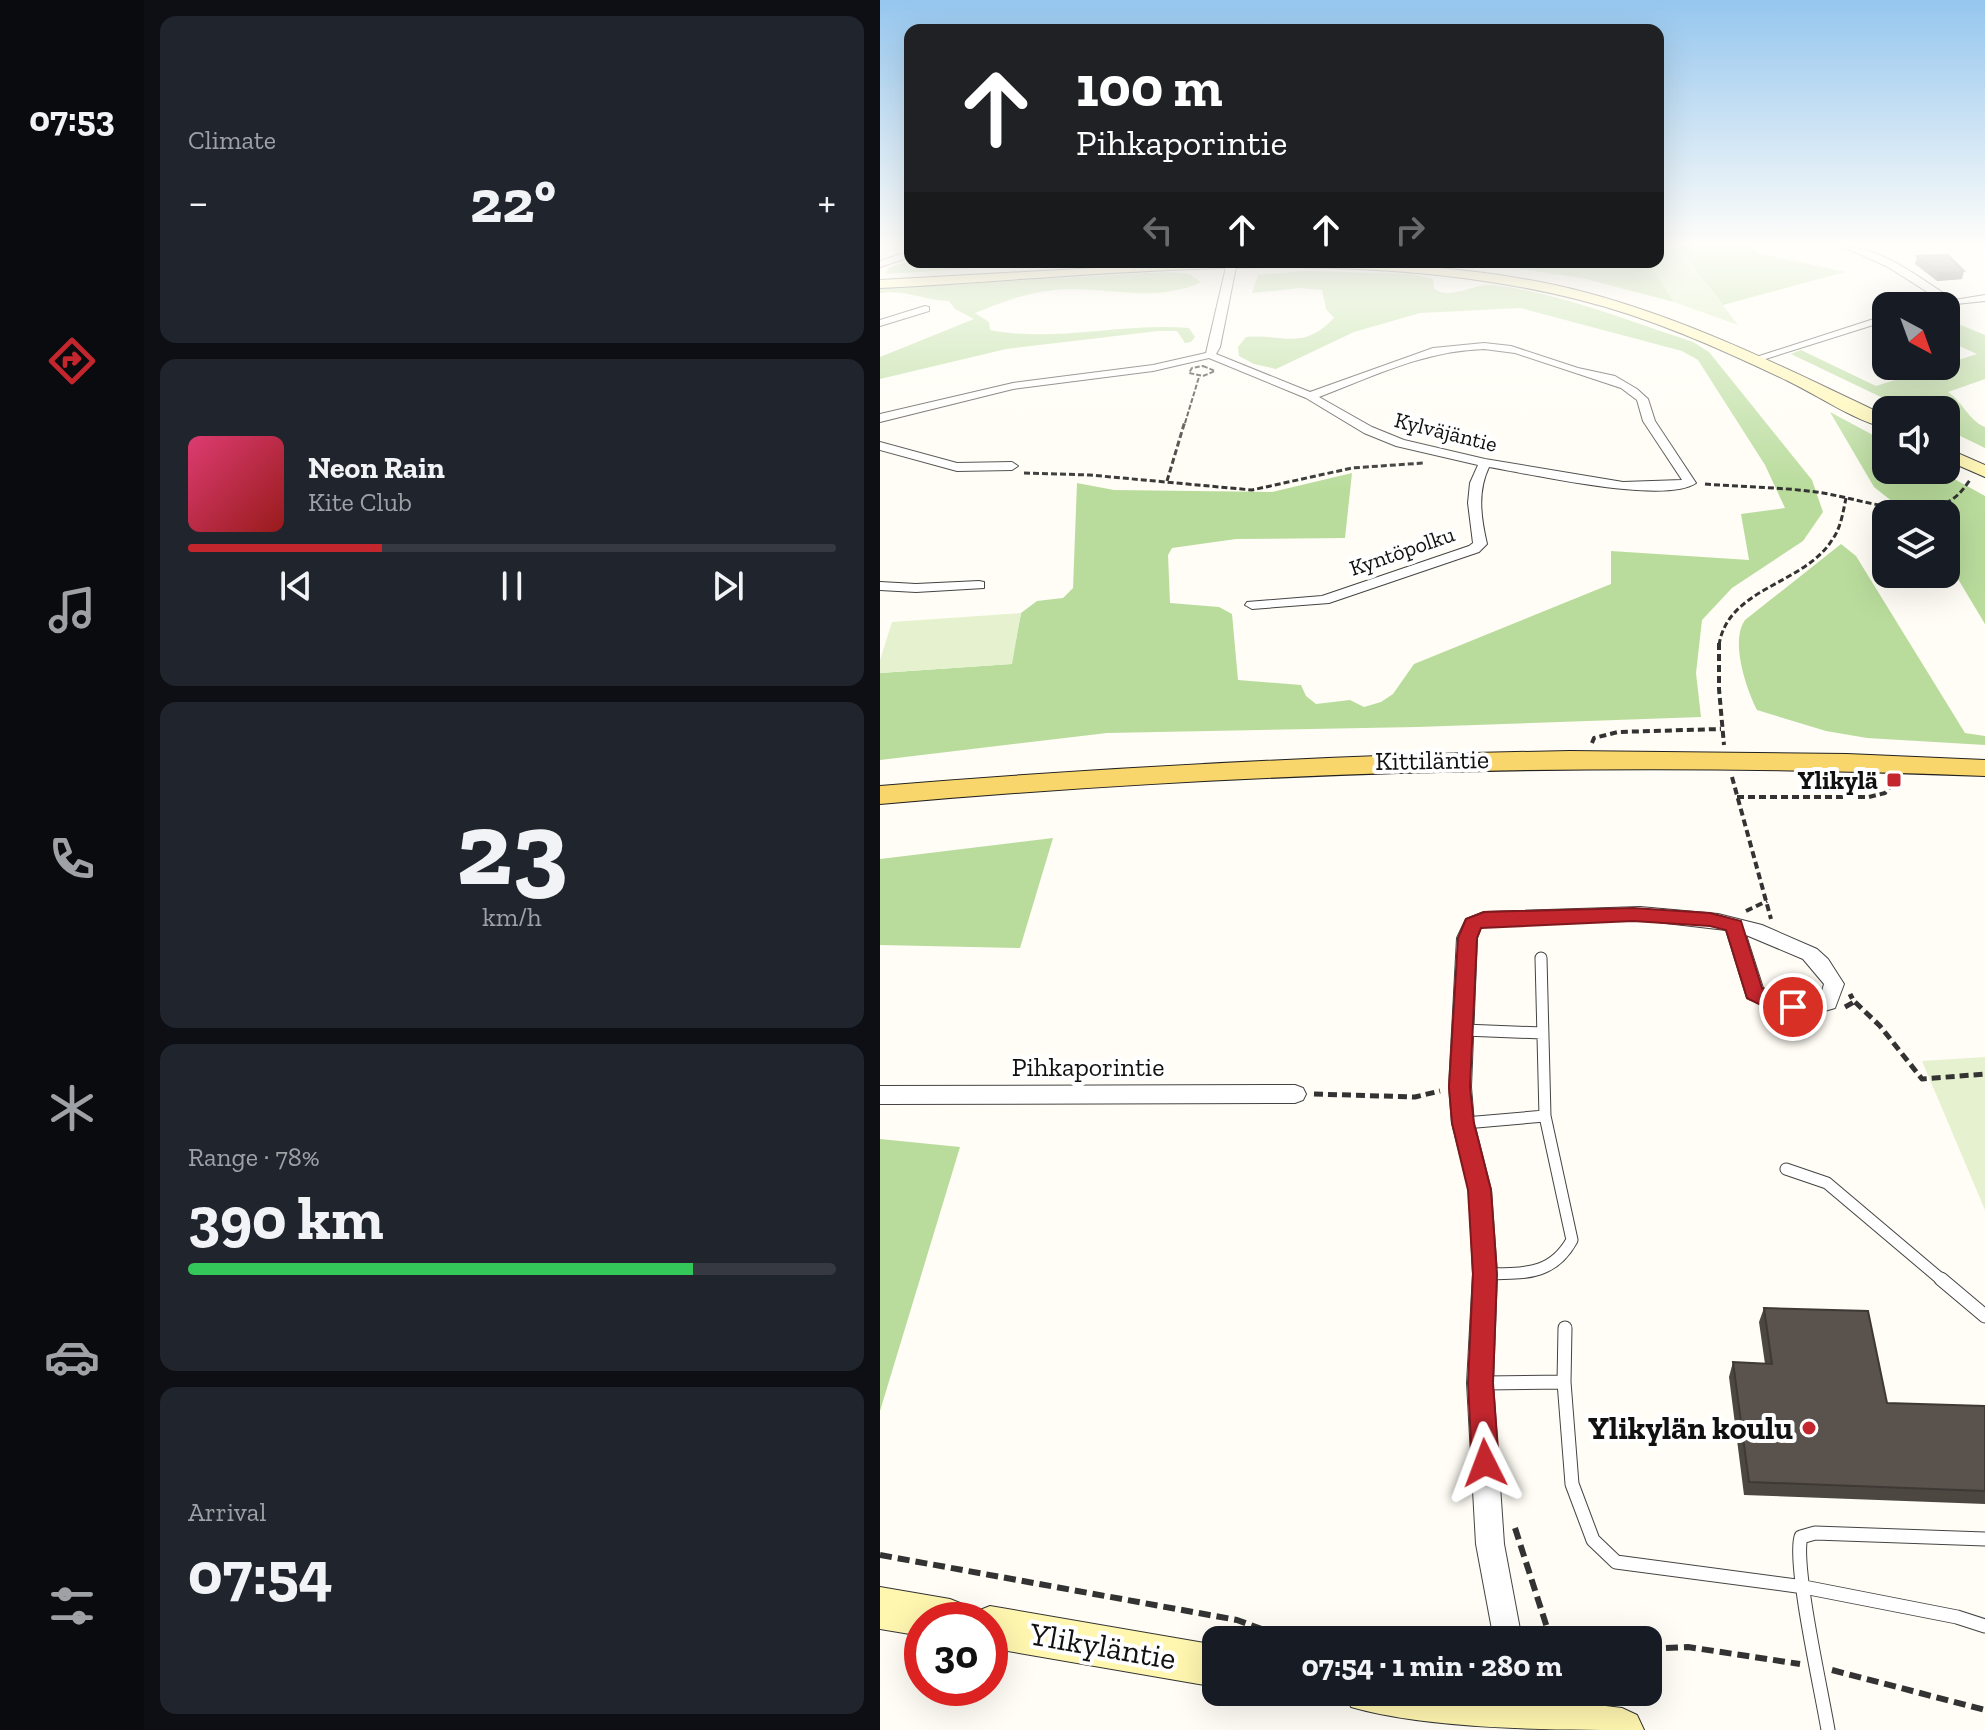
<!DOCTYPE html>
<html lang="en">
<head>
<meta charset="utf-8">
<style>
	body { margin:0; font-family:"Zilla Slab",serif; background:#20242c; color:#f1f3f6; height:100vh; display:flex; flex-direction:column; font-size:30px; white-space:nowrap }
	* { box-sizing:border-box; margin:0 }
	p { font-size:26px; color:#9ea1a6 }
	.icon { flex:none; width:44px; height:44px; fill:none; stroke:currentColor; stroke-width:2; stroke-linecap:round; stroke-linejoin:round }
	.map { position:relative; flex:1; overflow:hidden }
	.side { display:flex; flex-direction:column; gap:16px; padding:16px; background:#0d0f14; width:736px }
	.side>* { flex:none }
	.banner { position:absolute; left:24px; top:24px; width:760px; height:244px; border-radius:16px; box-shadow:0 8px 32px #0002; background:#202124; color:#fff; overflow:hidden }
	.needle { width:52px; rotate:139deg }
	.fabs { position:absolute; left:992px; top:292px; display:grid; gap:16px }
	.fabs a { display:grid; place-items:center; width:88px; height:88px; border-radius:16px; background:#171b24; box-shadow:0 8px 32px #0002; font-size:40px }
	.speed { position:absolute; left:24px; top:1602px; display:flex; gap:16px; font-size:40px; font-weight:700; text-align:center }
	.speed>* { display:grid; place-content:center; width:104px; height:104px; border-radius:50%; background:#171b24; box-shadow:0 8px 32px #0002; line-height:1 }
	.speed .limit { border:12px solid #d22; background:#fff; color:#111 }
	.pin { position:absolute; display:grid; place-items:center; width:68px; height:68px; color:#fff; margin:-34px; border:4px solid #fff; border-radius:50%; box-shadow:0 2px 8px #0007 }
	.me { position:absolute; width:88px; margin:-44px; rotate:357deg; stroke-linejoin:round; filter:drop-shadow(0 0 6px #0008) }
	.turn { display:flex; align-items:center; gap:28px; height:168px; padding:0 40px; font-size:36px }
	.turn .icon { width:104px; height:104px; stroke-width:2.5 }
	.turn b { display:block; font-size:56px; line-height:68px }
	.lanes { display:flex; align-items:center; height:76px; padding:0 40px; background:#0003; justify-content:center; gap:40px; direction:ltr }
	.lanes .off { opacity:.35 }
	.big { font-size:60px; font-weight:700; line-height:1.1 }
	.side .tile { flex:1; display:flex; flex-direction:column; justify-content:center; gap:12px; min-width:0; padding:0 28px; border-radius:16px; background:#20242c }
	.side .dial { align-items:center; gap:0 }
	.dial b { font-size:104px; line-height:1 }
	.song { display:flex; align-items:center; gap:24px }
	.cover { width:96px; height:96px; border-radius:12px; background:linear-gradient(135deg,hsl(340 70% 55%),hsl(0 70% 35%)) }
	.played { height:8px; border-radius:4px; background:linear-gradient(90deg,#c4262e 30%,#363941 30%) }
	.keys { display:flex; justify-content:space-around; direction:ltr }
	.heat { display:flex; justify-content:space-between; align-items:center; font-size:44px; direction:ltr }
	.charge { height:12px; border-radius:6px; background:linear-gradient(90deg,#34c759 78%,#363941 0) }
	.trip { position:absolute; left:322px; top:1626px; width:460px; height:80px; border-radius:16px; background:#171b24; box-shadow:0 8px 32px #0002; font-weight:700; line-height:80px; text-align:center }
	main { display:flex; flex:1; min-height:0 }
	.tabs { display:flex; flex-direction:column; width:144px; justify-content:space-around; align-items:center; background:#090b0e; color:#9ea1a6 }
	.tabs .icon { width:56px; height:56px }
	.tabs .current { color:#c4262e }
	.tabs b { font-size:36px; color:#f1f3f6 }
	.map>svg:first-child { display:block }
</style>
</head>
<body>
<main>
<nav class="tabs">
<b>07:53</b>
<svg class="icon current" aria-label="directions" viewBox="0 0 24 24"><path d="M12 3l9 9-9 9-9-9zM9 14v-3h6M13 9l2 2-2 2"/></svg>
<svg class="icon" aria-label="music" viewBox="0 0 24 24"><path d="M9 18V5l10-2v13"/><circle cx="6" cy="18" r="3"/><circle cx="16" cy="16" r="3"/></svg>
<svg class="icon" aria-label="phone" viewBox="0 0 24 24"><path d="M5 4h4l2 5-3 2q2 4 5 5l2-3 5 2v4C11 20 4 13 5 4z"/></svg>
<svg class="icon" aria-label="climate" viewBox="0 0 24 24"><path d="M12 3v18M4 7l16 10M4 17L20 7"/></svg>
<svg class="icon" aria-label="car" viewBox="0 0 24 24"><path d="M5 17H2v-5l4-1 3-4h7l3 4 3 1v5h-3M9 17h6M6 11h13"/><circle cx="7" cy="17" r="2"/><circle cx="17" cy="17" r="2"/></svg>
<svg class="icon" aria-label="filters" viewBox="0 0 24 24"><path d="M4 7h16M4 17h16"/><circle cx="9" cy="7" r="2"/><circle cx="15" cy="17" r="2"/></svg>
</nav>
<section class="side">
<div class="tile"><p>Climate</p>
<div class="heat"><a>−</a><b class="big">22°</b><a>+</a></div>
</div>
<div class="tile">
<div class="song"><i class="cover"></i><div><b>Neon Rain</b><p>Kite Club</p></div></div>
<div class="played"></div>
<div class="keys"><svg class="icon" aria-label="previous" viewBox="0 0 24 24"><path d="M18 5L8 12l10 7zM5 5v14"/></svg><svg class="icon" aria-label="pause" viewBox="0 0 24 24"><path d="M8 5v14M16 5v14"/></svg><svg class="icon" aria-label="next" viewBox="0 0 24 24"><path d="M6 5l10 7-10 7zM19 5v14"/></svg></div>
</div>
<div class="tile dial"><b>23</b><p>km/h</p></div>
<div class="tile"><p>Range · 78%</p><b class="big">390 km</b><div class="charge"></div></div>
<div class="tile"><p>Arrival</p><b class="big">07:54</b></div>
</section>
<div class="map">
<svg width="1105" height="1730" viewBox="0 0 1105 1730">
	<rect width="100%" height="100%" fill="#fffdf5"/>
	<!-- green -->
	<path fill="#d5ebbd" d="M778,247H798L858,325L794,302L768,262H778Z"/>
	<!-- forest -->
	<path fill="#b9dc9c" d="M798,247H873L878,253L965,272L843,305Z
		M30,260V262H187L5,274L9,268Z
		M593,262H768L794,302L702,278Z
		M425,271L532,274L553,279L554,288C568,302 595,283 612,285C681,293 748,321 813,342L829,352L932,480L943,512L923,541L852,588L822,620L816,673L821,717L537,727L227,733L0,760V673L131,664L141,613L157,601L183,598L193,588L197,483L234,490L392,492L472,473L465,538L356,539L292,548L288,555L290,603L339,607L352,614L358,680L421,685L426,696L436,704L470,700L484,707L501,702L513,694L534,664L731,584V551L869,560L861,514L905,508L885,465L818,360L802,351L640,308L540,313L474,332L396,369L374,364L359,356L358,347L366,337C406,334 422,351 454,318L446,309L442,290L420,288L372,293L378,275Z
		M288,272L309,274L321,282C279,302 235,289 191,289C157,289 126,300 95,313L109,322L110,330C174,343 244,322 309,328L315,337L311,342L305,343L297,331H278L126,349L0,379V357L94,319L75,309L69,301C44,300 24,289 0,293V288Z
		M1066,319L1105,335V379L1068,392C1083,402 1088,420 1105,427V448L1066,429V410H1028L911,354L921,350L996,386L1097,354L1066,340Z
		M950,412L1006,442V470H1058L1105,496V624L1066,559V514H1028L994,487Z
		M961,544L976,556L1085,733L1105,736V745L987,738L946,731L877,710C866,688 850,641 865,620Z
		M173,838L140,948L0,945V859Z
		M0,1139L80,1147L0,1411Z"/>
	<!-- pitch -->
	<path fill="#e6f2cf" d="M141,613L132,664L0,673V660L12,622Z
		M1105,1057V1210L1042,1061Z"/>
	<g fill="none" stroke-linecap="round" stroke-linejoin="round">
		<defs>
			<path id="lane-far1" d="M584,1030L662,1033
				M585,1123L665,1116
				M906,1169L947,1183L1063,1281
				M607,1274C644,1273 672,1276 692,1240L665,1116L661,958"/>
			<path id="lane" d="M1061,1279L1105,1316
				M685,1328L684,1382L692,1484L713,1540L736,1562L924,1587L1077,1617L1105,1626
				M604,1383L684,1382
				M948,1730C942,1693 913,1565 921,1537L935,1533L1105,1539"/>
			<path id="street" d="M964,247C1003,247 1042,280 1074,300L1105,295V301L1057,306L1063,302L1008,267Z
				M30,251V257L0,267V261Z
				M351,264L356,267L340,347L336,354L430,392L553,348L604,343L631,346L698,368L735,376L757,389L768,399L775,421L816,483C785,505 650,474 609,467C597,492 601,518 607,544L599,552L449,603L372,609L365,605L367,602L442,596L589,546L593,543L588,503L590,483L598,465L516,446L484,433L426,398L329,358L273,371L133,389L0,422V414L133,383L273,365L326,353L346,267ZM604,349L635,353L741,388L757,400L763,421L802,480L743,482L605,459L524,440L492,427L439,397C494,376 544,351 604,349Z
				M45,306L49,307V311L0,326V320Z
				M1006,315V321L879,361L870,359Z
				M0,442L77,463L132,462L138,466L132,470L77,471L0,450Z
				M99,581L104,582V588L36,592L0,590V582L36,584Z
				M760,907L838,914L882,925L937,949L948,959L964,984L955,1008C922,1019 898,1013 867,998L846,930L760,920L607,926L601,928L597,938L591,1087L594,1123L611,1190L617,1274L613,1383L624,1544L642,1640H614L596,1544L587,1383L593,1274L589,1190L572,1123L569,1087L577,938L586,919L604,912ZM866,935L923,959L944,984L940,998L910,999L883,988Z
				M415,1085L423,1088L426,1094L423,1100L415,1103L0,1104V1086Z"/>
			<path id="secondary" d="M325,262C452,262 580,260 704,292C810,320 908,369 1006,416V428C973,420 939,396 908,381C841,349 772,318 700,300C473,242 230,276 0,288V280Z
				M1066,448L1105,465V477L1066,460Z
				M0,1587L70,1599L85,1605L91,1620H42V1636L0,1629Z
				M110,1606L336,1645V1687L110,1648V1620H92L95,1612Z
				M465,1692H611L742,1708L757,1715L764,1730C677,1730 551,1730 471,1707Z"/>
			<path id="primary" d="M690,751L967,754L1105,760V776C733,761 371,771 0,804V786C230,767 459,755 690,751Z"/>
		</defs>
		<!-- lane-far1 casing -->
		<use href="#lane-far1" stroke="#444" stroke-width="13"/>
		<!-- lane casing -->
		<use href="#lane" stroke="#444" stroke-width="15"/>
		<!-- street casing -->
		<use href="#street" stroke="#444" stroke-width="2"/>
		<!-- secondary casing -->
		<use href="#secondary" stroke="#333" stroke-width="2"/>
		<!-- primary casing -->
		<use href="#primary" stroke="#222" stroke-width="2"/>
		<!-- path-far4 -->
		<path stroke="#333" stroke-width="2" stroke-dasharray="5 2" stroke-linecap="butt" d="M1027,306L1044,302
			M323,366L335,371L323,376L309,373L312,368Z
			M305,423L319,377"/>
		<!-- path-far3 -->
		<path stroke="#333" stroke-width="3" stroke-dasharray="6 3" stroke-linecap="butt" d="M144,473L210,475L372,490L472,468L543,463
			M287,481L305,421
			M825,484C862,487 899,487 936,492C975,497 1024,518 1063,504C1076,499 1082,491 1090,480
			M839,645C848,587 924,585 952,540C961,528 963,512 966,498"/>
		<!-- path-far2 -->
		<path stroke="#333" stroke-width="4" stroke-dasharray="7 4" stroke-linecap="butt" d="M839,643V689L844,745
			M712,743L714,738L738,732L841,729
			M852,777L891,919
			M857,797H989L1005,793L1013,783
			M866,911L887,901"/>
		<!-- path-far1 -->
		<path stroke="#333" stroke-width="5" stroke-dasharray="9 5" stroke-linecap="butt" d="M975,1002L1000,1026L1042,1079L1105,1074
			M965,1007L974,1002L970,994
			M434,1094L535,1097L560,1091"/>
		<!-- path -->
		<path stroke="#333" stroke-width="6" stroke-dasharray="12 6" stroke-linecap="butt" d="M635,1528L671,1640
			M0,1555L357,1620L411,1640
			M768,1649L808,1647L920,1664
			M952,1670L1105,1710"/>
		<!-- lane-far1 -->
		<use href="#lane-far1" stroke="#fff" stroke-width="11"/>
		<!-- lane -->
		<use href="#lane" stroke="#fff" stroke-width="13"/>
		<!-- street -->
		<use href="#street" fill="#fff" fill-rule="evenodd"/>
		<!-- secondary -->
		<use href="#secondary" fill="#fff6b0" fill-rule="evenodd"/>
		<!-- primary -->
		<use href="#primary" fill="#f9d66b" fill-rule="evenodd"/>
	</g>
	<!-- wall -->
	<path fill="#4d4742" d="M1037,256L1082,279L1057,281L1035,264Z
		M884,1308L1007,1403L1105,1406V1504L864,1495L849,1377L853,1362L885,1364L879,1322Z"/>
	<!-- shaded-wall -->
	<path fill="#3f3936" d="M1084,271L1082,279L1057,281L1059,273Z"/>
	<!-- building -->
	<path fill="#5a524d" stroke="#3f3936" stroke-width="2" d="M1068,255L1084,271L1059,273L1037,256Z
		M884,1308L988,1311L1007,1403L1105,1406V1491L869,1482L853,1362L892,1364Z"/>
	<!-- sky -->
	<linearGradient id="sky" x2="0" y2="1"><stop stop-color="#95c6ee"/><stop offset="0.5" stop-color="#fffefa"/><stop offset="1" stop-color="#fffefa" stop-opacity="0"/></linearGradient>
	<rect width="1105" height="490" fill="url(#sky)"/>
	<!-- route -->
	<path fill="#c4262e" stroke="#7f191e" stroke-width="2" d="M753,908L830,913L861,921L882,988L899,997L920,1001L923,1007L920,1012C901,1018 883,1006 867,998L846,930L830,926L753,921L601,928L597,938L590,1087L594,1123L611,1190L617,1274L613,1383L619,1463L615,1473L605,1477L596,1473L592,1463L588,1383L593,1274L588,1190L572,1123L569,1087L578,938L586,919L604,912Z"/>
	<!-- markers -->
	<g fill="#c4262e" stroke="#fff" stroke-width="3">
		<rect x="1006" y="772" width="16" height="16" rx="4"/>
		<circle cx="929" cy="1428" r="8"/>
	</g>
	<g text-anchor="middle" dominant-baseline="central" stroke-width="8" stroke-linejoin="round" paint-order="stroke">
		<!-- far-street labels -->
		<g font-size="22" fill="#111" stroke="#fff">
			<text transform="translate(566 432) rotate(14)">Kylväjäntie</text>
			<text transform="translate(522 551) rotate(-19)">Kyntöpolku</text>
		</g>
		<!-- street labels -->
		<g font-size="26" fill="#111" stroke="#fff">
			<text transform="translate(552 760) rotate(-1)">Kittiläntie</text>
			<text x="208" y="1067">Pihkaporintie</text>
		</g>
		<!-- poi labels -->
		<g font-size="26" font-weight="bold" fill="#111" stroke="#fff" text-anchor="end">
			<text x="998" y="780">Ylikylä</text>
		</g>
		<!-- near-poi labels -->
		<g font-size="32" font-weight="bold" fill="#111" stroke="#fff" text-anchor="end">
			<text x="913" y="1428">Ylikylän koulu</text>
		</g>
		<!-- near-street labels -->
		<g font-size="32" fill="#111" stroke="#fff">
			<text transform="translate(223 1646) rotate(10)">Ylikyläntie</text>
		</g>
	</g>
</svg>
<div class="fabs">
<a><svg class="needle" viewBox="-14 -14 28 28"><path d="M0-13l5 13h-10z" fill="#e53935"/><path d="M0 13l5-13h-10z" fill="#9ea1a6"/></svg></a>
<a><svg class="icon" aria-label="sound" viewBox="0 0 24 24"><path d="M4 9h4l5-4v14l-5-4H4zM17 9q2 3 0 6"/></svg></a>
<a><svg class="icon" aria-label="layers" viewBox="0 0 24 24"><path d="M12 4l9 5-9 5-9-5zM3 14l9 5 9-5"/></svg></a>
</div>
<div class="speed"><div class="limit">30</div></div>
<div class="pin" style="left:913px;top:1007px;background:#d93025"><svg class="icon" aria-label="arrive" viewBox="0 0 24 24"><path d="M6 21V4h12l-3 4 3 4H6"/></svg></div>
<svg class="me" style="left:605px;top:1463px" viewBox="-20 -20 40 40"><path d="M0-17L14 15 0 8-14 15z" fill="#c4262e" stroke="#fff" stroke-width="4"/></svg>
<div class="trip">07:54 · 1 min · 280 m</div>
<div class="banner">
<div class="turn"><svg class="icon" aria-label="ahead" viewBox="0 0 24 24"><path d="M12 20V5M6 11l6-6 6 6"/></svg><div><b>100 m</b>Pihkaporintie</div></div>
<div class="lanes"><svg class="icon off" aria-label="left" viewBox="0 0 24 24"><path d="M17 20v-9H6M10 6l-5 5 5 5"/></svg><svg class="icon" aria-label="ahead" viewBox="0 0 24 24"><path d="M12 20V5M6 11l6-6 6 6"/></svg><svg class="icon" aria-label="ahead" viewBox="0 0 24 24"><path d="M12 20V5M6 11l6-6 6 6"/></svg><svg class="icon off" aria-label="right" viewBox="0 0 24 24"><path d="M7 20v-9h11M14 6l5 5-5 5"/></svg></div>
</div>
</div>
</main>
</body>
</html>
